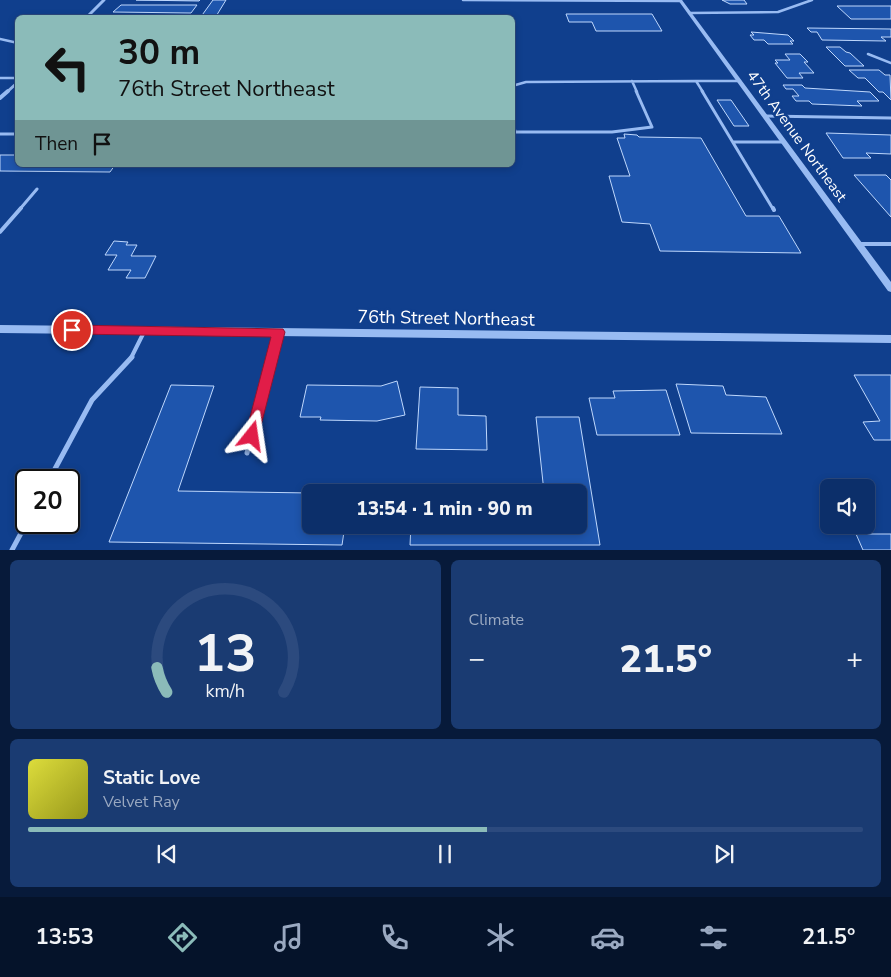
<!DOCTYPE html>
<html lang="en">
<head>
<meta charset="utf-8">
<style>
	body { margin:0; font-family:"Nunito Sans",sans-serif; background:#1a3b72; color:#f1f3f6; height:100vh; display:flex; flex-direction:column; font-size:19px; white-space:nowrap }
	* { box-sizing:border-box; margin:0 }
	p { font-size:16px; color:#9aa9c1 }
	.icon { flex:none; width:28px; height:28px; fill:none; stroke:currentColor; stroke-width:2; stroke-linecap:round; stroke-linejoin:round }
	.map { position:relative; height:550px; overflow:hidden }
	.panel { display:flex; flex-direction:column; gap:10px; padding:10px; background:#071a3a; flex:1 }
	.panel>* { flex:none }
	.hud { position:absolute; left:15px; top:15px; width:500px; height:152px; border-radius:8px; box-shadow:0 2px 8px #0003,0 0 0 1px #2c4a7e; background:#8bbbb9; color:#111; overflow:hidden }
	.tools { position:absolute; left:820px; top:479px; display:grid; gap:10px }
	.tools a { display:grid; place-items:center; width:55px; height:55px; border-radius:8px; background:#0c2f6a; box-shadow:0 2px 8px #0003,0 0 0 1px #2c4a7e; font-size:25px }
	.speed { position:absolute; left:15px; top:469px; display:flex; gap:10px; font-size:25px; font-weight:700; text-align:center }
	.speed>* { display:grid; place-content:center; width:65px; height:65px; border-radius:50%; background:#0c2f6a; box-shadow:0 2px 8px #0003,0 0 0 1px #2c4a7e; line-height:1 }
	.speed .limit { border:2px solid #111; border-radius:8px; background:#fff; color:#111 }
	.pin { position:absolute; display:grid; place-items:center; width:42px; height:42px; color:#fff; margin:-21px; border:2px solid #fff; border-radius:50%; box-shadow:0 1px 5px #0007 }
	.me { position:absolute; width:55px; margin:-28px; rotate:15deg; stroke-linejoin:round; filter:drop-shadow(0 0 4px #0008) }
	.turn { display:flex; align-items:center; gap:18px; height:105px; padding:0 20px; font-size:22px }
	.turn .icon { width:65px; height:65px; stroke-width:2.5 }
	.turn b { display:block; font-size:35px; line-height:42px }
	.then { display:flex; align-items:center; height:48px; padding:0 20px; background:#0003; gap:10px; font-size:19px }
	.big { font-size:38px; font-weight:800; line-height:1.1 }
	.panel .widget { flex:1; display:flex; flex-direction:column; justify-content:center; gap:8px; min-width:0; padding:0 18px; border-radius:8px; background:#1a3b72 }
	.panel .dial { align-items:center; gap:0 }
	.dial svg { height:130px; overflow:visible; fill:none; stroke:#2c4a7e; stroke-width:7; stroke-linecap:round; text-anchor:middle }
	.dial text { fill:#f1f3f6; stroke:none }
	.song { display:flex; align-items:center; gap:15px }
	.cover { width:60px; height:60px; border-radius:8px; background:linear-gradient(135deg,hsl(60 70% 55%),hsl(60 70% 35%)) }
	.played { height:5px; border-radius:2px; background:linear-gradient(90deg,#8bbbb9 55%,#2c4a7e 55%) }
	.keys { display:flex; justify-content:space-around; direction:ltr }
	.heat { display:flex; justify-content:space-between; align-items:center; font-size:28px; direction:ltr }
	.panel .tiles { flex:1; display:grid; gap:10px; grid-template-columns:1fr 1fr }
	.widget:last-child { grid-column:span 2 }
	.trip { position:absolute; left:302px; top:484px; width:285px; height:50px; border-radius:8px; background:#0c2f6a; box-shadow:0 2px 8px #0003,0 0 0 1px #2c4a7e; font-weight:800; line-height:50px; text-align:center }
	.menu { display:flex; height:80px; justify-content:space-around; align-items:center; background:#05132a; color:#9aa9c1 }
	.menu .icon { width:35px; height:35px }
	.menu .selected { color:#8bbbb9 }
	.menu b { font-size:22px; color:#f1f3f6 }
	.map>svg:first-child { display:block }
</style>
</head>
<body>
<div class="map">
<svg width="891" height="550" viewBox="0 0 891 550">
	<rect width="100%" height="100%" fill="#103f8d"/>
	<!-- building -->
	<path fill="#1e55ad" stroke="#bfd8fd" d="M136,0H200L199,1Z
		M213,0H226L215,18H200Z
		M722,0H744L747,4H730Z
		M121,5H197L191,13L113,12Z
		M837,6H891V19H851Z
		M566,14H652L662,31H596L592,22H569Z
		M121,16H189L119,18Z
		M807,28L891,29V37H881L886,41L822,40L817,32H811Z
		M751,32L788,35L794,41H790L793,44H768L764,40H754L750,35H754Z
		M826,47H840L846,52L850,53L864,66H845Z
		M785,54H800L808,62H804L814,73H799L803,78H787L775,63H778L775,60H790Z
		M849,70H879L885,75H890L891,100L883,92H879L865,78H858Z
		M783,85H802L805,88L870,92L879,101H857L862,106L812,104L809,101H796L792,96H799L793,89H786Z
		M717,100H731L749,126H734Z
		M826,133L891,135V154L866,153L871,158H843Z
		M624,134L637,135L639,137L701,138L746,216H779L801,253L660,251L650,224L622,222L609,176H630L617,138H625Z
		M0,155H18V165H115L110,172L0,171Z
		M854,175H886L891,180V217Z
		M114,241L128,242L126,245H137L131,256H156L145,278H126L131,270H108L117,255H105Z
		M854,375H891V440H874L863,422L880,421Z
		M397,381L405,415L377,421L320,420L321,417H300L307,385L381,386Z
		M676,384L723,386L726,395L766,397L782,434L691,433Z
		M171,385L214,386L178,491L311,493V525H345L342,545L109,542Z
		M420,387L458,388V415L486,416L487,450L416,449Z
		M666,390L680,435H597L589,398H615L613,391Z
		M536,417H579L600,545H410L411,525H579V492H544Z
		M856,534H891V550H863Z"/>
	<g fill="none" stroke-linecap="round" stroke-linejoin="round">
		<!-- service-far3 -->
		<path stroke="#98bbf2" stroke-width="2.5" d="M463,0L681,1
			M689,13L778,12L812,0
			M0,39L18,43
			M868,54L891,63
			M0,78H18
			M632,81L637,92
			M512,86L526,82L696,81
			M703,92L696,81H740"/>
		<!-- service-far2 -->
		<path stroke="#98bbf2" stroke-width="3" d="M702,91L773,209
			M512,113L515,132H612L652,127L636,91
			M765,116L891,118
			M0,134H18
			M733,142H784
			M20,209L37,189"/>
		<!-- service-far1 -->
		<path stroke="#98bbf2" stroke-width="4" d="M773,208L774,210
			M0,232L21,208
			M858,244H891
			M131,358L145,330
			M272,358L279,332"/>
		<!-- service -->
		<path stroke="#98bbf2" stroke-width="5" d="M247,453L272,357
			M49,480L92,400L132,357
			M12,550L27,522"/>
		<!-- minor-far1 -->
		<path stroke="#98bbf2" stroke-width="3" d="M86,18L104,0
			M7,92L18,82"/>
		<!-- minor -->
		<path stroke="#98bbf2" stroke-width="4" d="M0,98L8,91"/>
		<!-- tertiary -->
		<path fill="#98bbf2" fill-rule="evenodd" d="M678,0H682L891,282V292L888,291Z
			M0,325L891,335V343L0,333Z"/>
	</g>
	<!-- route -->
	<path fill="#e11d48" stroke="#92132f" d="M72,325L283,329L285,332L257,441L252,443L247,441L245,436L271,337L72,334L66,330Z"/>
	<g text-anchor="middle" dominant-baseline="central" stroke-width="5" stroke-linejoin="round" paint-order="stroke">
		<!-- far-street labels -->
		<g font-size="15" fill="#fff" stroke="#103f8d">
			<text transform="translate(797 136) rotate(54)">47th Avenue Northeast</text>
		</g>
		<!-- street labels -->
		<g font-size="18" fill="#fff" stroke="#103f8d">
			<text transform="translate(446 318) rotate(1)">76th Street Northeast</text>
		</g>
	</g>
</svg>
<div class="tools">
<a><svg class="icon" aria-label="sound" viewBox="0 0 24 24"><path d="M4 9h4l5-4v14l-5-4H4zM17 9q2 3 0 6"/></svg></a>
</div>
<div class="speed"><div class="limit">20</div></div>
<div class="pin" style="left:72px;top:330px;background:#d93025"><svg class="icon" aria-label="arrive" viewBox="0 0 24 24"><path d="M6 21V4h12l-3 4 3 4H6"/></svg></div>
<svg class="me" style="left:252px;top:436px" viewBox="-20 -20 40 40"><path d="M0-17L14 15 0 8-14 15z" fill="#e11d48" stroke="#fff" stroke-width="4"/></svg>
<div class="trip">13:54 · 1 min · 90 m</div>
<div class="hud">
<div class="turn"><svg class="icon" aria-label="left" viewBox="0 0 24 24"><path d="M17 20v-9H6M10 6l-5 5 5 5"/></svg><div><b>30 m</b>76th Street Northeast</div></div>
<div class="then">Then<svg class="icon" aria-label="arrive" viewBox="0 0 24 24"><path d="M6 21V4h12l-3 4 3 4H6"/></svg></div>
</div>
</div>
<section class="panel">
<div class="tiles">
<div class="widget dial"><svg viewBox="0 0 100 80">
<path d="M14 69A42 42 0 1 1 86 69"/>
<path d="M14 69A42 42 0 0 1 8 54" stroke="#8bbbb9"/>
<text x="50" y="56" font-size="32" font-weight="700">13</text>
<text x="50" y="72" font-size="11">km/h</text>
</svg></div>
<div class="widget"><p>Climate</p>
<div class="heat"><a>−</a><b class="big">21.5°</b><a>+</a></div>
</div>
<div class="widget">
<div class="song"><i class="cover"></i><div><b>Static Love</b><p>Velvet Ray</p></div></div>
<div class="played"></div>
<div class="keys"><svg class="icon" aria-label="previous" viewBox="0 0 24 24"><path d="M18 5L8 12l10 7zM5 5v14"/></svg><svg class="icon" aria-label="pause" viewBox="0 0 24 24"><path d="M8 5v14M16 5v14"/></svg><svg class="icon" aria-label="next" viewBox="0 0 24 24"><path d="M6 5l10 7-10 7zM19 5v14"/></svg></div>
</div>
</div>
</section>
<nav class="menu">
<b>13:53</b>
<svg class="icon selected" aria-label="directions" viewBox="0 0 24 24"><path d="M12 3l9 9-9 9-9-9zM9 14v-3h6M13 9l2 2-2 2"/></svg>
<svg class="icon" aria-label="music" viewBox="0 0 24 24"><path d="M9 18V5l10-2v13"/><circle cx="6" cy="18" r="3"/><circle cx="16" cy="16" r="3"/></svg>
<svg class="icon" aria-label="phone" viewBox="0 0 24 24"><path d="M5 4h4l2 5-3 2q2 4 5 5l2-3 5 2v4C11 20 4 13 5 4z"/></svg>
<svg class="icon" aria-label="climate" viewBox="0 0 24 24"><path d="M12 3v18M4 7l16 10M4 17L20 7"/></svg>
<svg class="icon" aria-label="car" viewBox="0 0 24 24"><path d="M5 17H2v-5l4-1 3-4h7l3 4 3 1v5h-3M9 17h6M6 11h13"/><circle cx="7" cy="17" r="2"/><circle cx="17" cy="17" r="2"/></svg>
<svg class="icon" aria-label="filters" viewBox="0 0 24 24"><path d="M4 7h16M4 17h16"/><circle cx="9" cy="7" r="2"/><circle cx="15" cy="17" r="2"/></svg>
<b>21.5°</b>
</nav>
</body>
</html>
